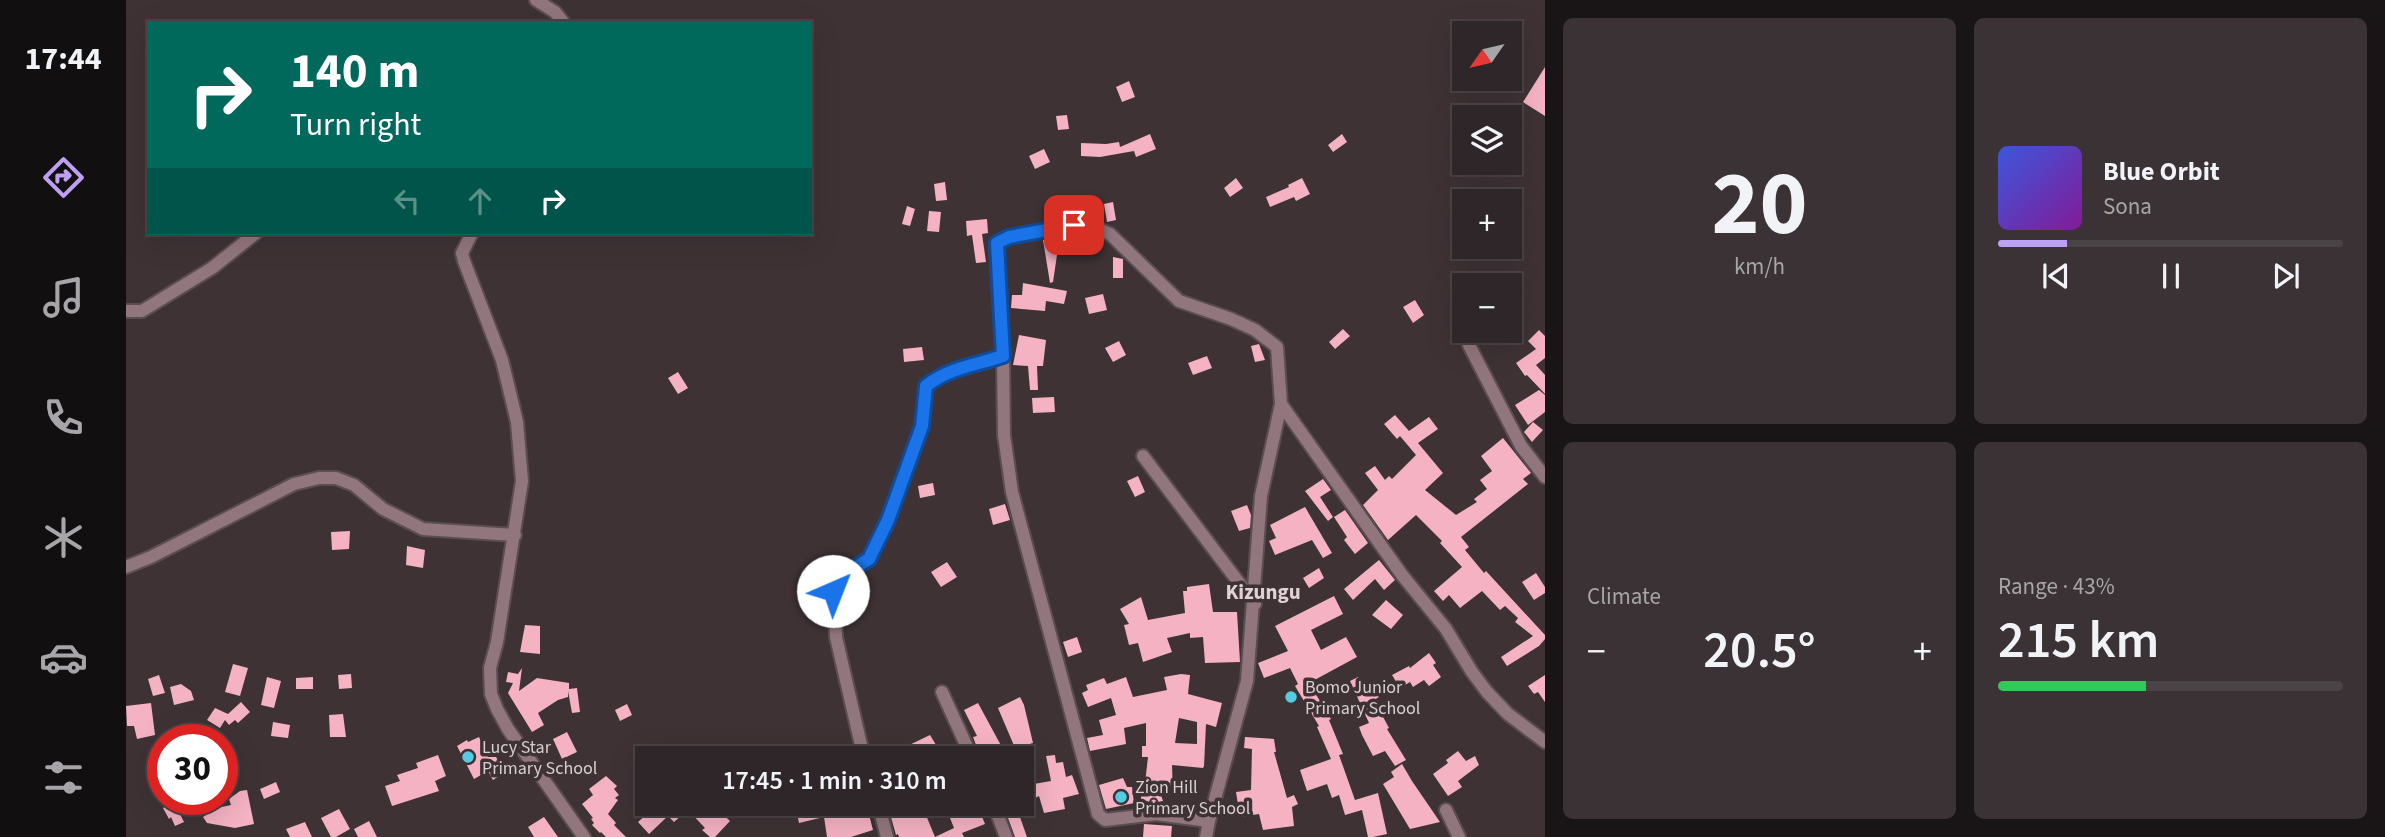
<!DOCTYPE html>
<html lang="en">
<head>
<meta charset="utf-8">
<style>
	body { margin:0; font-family:"Source Sans 3",sans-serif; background:#3a3234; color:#f1f3f6; height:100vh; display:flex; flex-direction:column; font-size:26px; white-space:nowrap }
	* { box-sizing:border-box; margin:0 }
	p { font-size:23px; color:#a7a5a8 }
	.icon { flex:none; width:38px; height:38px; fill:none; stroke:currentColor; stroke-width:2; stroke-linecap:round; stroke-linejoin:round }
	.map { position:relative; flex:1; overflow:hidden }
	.details { display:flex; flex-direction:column; gap:18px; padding:18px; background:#191516; width:840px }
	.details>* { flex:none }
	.top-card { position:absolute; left:21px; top:21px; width:665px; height:214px; border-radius:0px; box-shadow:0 7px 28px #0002,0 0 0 2px #494345; background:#00695c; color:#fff; overflow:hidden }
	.needle { width:46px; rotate:236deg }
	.controls { position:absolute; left:1326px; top:21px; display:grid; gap:14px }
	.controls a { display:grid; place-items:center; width:70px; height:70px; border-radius:0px; background:#2e2628; box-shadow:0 7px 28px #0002,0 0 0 2px #494345; font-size:35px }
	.speed { position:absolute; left:21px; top:724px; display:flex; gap:14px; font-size:35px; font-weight:700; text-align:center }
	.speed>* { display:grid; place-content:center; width:91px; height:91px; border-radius:50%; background:#2e2628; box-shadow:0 7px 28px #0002,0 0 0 2px #494345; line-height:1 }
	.speed .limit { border:10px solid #d22; background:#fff; color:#111 }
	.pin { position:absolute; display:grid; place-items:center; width:60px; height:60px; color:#fff; margin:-30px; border-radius:14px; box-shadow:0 4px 10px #0006 }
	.me { position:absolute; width:77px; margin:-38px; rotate:44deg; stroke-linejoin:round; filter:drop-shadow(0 0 5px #0008) }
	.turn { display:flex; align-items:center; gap:24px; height:147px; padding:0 28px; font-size:32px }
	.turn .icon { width:91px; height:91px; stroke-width:2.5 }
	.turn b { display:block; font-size:49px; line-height:60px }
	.lanes { display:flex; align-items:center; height:66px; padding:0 28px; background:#0003; justify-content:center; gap:35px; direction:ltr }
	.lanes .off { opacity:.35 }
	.big { font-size:52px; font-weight:600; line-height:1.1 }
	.details .tile { flex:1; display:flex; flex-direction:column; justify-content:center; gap:10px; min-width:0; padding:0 24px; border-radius:10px; background:#3a3234 }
	.details .dial { align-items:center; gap:0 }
	.dial b { font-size:91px; line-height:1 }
	.song { display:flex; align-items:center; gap:21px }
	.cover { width:84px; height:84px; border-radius:10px; background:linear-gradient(135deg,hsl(230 70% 55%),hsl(290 70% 35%)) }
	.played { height:7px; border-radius:4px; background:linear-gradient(90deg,#bca0f2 20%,#494345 20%) }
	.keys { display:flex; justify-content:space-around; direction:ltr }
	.heat { display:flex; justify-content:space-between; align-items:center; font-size:38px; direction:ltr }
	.charge { height:10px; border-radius:5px; background:linear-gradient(90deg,#34c759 43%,#494345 0) }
	.details .tiles { flex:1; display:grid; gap:18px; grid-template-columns:repeat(2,1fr) }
	.trip { position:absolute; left:509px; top:746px; width:399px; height:70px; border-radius:0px; background:#2e2628; box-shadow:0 7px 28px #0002,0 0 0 2px #494345; font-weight:600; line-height:70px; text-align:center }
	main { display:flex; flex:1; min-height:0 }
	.tabs { display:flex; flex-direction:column; width:126px; justify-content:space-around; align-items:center; background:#120f10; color:#a7a5a8 }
	.tabs .icon { width:49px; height:49px }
	.tabs .selected { color:#bca0f2 }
	.tabs b { font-size:32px; color:#f1f3f6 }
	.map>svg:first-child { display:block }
</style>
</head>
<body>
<main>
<nav class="tabs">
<b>17:44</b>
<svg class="icon selected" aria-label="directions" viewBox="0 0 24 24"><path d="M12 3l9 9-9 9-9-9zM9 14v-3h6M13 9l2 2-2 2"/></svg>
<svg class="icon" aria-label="music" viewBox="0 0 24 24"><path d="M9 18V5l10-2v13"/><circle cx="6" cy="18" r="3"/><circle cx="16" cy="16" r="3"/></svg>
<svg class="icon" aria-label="phone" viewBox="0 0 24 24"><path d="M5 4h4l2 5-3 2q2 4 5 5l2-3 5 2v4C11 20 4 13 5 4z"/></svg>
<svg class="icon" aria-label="climate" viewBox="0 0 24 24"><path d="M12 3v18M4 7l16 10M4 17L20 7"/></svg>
<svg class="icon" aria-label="car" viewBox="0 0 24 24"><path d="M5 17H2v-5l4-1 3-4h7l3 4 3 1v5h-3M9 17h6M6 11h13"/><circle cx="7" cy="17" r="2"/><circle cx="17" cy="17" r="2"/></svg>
<svg class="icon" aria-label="filters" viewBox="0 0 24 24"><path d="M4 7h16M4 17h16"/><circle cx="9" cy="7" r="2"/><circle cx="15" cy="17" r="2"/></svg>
</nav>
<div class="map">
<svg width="1419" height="837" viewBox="0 0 1419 837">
	<rect width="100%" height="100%" fill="#3e3235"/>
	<!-- building -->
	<path fill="#f4b2c3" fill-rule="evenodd" d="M1419,67V116L1397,102Z
		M1003,81L1009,97L996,102L990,87Z
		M941,115L943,129L932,130L930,116Z
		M1024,134L1030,149L1010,157L1008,151L974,157L955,156V143L980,144L993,142L994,147Z
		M1216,134L1221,142L1207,152L1202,145Z
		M918,149L924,162L909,169L903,156Z
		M1110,178L1117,188L1104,197L1098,188Z
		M1176,178L1184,194L1170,201L1168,197L1144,207L1140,197L1163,187L1162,185Z
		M819,182L821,200L810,201L808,184Z
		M987,202L990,220L981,222L978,204Z
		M781,206L789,209L784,226L776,224Z
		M803,211L815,212L813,232L801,231Z
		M861,219L862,233L856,234L860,262L850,263L846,235L841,236L840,221Z
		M929,237L931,255L927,282L924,283L917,240Z
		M987,257L997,259V278H987Z
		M897,283L941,291L938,304L920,301L919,311L885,308L886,295H896Z
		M977,294L981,310L963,314L959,298Z
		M1289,300L1298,315L1287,323L1277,307Z
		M1217,329L1224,336L1209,349L1203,342Z
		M1413,330L1419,336V358L1410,365L1419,375V394L1401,375L1399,376L1390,363L1410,349L1402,341Z
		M893,335L920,340L917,366H911L912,390H904L902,366L887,365Z
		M993,341L1000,355L987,362L979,348Z
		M1133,344L1139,360L1129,362L1125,346Z
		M796,347L798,360L778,362L777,349Z
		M1081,356L1086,368L1067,375L1062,363Z
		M552,372L562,388L552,394L542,378Z
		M1413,390L1419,395V412L1402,425L1389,405Z
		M928,397L929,412L907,413L906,398Z
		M1269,415L1283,431L1303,417L1312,429L1292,443L1317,473L1299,490L1330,515L1351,502L1348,499L1361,489L1354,480L1366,471L1355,456L1377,438L1405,473L1397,479L1402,484L1335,537L1343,547L1339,550L1358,573L1360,571L1419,635V639L1413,646L1381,666L1375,657L1407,636L1389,622L1392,618L1379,606L1374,610L1356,591L1334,608L1323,595L1317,601L1308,591L1336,567L1314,543L1316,541L1290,515L1262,540L1237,505L1252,490L1239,473L1249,466L1259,480L1263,476L1266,479L1290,455L1274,436L1271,439L1258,424Z
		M1407,422L1417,430L1406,442L1398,432Z
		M1012,476L1019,492L1009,497L1001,481Z
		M1197,479L1205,490L1194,497L1207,517L1202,521L1179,491Z
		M807,483L809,495L794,498L792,486Z
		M879,504L884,520L867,525L863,509Z
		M1121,505L1125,515L1124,528L1113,531L1105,511Z
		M1179,507L1206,553L1197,558L1186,540L1149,555L1143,541L1150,538L1144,525Z
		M1219,510L1242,543L1229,554L1218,540L1221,537L1208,517Z
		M224,531L223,549L206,550L205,532Z
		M281,546L299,550L297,568L280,565Z
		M1253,560L1269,580L1258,590L1249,579L1227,600L1218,589Z
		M821,562L831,577L815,587L805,572Z
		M1193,568L1198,578L1183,588L1177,578Z
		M1410,573L1419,587V593L1408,600L1396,582Z
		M1083,584L1087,612H1111L1114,662L1079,663L1077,637L1064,638V633L1041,638L1046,652L1017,662L1012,643L1003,645L998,625L1003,624L994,609L1015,597L1022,620L1059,613L1057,591H1061V587Z
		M1208,596L1217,614L1185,630L1195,650L1220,637L1231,657L1183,683L1205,719L1203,720L1217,754L1213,755L1229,800L1252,793L1261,834L1247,837H1242L1236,810L1219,815L1213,795L1206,798L1201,784L1181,791L1174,770L1205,759L1191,727L1193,726L1169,686L1172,684L1164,668L1138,678L1132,663L1162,651L1149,626Z
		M1260,600L1277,615L1265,629L1246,615Z
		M399,625L414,626V654L394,652Z
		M951,637L956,652L942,657L937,642Z
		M1303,653L1310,663L1307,665L1315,677L1303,686L1298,680L1287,687L1284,682L1274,688L1266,675L1283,666L1284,668Z
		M107,664L122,668L114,696L99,692Z
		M396,668L393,691L411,678L443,683V689L451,688L454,712L446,713L442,691V697L432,700L412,713L418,725L406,732L382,693L387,683L380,682L382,672L392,674Z
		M225,674L226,688L213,689L212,675Z
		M1055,674L1064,675L1062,694L1096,703L1090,727L1080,724L1078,766L1077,768L1046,765L1047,795H1035L1037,801L1023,805L1022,801L1015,804V784L1019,783L1022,757H1016V746H1020V723L998,728L1000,744L964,751L961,738L977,735L973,720L990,715L985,698L962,707L956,693L962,690L960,685L978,678L981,684L1000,677L1007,697L1041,690L1038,677ZM1053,718L1071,722V744L1049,743Z
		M33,675L39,693L27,696L22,679Z
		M1419,675V702L1412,692L1408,694L1402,686Z
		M141,677L155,681L148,708L135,705Z
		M187,677V689H170V678Z
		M1232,677L1239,690L1246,686L1253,697L1248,700L1263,728L1261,729L1280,760L1269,766L1259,751L1247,756L1236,735L1233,727L1243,723L1224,681Z
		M55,684L65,691L68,700L48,705L44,687Z
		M894,697L898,705L907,743L889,748L872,708Z
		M115,702L124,712L112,723L109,720L103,725L99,720L94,728L81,720L89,708L102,714Z
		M25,703L29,735L11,739L8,726H1L0,706Z
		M852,703L878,751L868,754L869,758H855L847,737L851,736L838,710Z
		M501,704L506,715L494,721L489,710Z
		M217,714L220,737H204L203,715Z
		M147,722L164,725L162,738L145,736Z
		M441,732L451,752L436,759L427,739Z
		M804,735L818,758H780L775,749Z
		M353,737L362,757H370L379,772L367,780L362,771L348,779L331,746L341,740L342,742Z
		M1119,737L1148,739L1150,752H1148L1161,798L1168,795L1172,804L1166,807L1168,826L1137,830L1133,814L1114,817L1110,792L1125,790L1126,749L1118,748Z
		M1332,751L1340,761L1349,756L1353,765L1332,781L1336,787L1322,796L1307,774L1322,763L1320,760Z
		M312,755L320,776L309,781L313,791L266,806L259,786L274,781L271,775L292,768L290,763Z
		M929,755L930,763L937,762L940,777L946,775L953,794L937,798L939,809L918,813L913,796L896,804V775L902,785L925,781L920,756Z
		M1276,764L1286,781L1314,822L1284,829L1257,784L1268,777L1265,772Z
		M480,776L491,786L488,789L493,795L489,798L492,800L482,814L490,823L488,825L500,837H480L475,832L474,833L466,825L468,823L465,819L467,818L456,804L467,795L463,789Z
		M997,778L1001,787H1006L1008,803L980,809L973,785Z
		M150,782L154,792L138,799L134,789Z
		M121,790L128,824L109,828L81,823L77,817L91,808L105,805L103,799L114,791Z
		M43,800H72L53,812L58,822L49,826L45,817L43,819L37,808L45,803Z
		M545,803H571L578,809L585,803L604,821L589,837H584L576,830L579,828L562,810L548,822L542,816L523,834L512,822L522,813L527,818Z
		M669,803H717V806L740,803L747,830L725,837H701L698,817L673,823Z
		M761,803H795L809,837H773L772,834L770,835Z
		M879,803H889L901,837H889L882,818L885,817Z
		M213,809L224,829L210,837H205L195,818Z
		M853,809L859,824L836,833L838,837H809L828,828L824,818Z
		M418,817L432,837H408L402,827Z
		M243,821L251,837H232L228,829Z
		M179,822L186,837H164L160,829Z
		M1018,824L1046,826L1045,837H1017Z"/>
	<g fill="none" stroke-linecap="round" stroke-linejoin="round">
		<defs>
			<path id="minor" d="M410,0L429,12L438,23
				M346,233L336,253L338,261L376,360L391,422L396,481L371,642L364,668L365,694L371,709L382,729L458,837
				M0,311H16L86,268L130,233
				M1343,345L1395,446L1419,477
				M1155,404L1276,575L1320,629L1346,672L1361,692L1382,714L1419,742
				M1017,456L1129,604
				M0,567L25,557L168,484L193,478H210L228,485L257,509L297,529L389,535
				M816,692L846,758
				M738,758L710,637L708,585L714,577L743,559L762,520L796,426L800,386C821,367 850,365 877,356
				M752,803L761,837
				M867,803L880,837
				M1320,810L1333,837
				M1080,837L1083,821L1030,814L979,820L972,814L886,492L878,435L877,356L870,247L871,243L883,237L948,225H964L984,234L1053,301L1105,319L1129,330L1151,347L1155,404L1135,496L1121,681L1083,821"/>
		</defs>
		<!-- minor casing -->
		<use href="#minor" stroke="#5a4e51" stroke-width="16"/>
		<!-- minor -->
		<use href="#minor" stroke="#92767d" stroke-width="12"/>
	</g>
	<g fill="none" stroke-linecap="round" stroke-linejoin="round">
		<defs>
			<path id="route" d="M707,591L709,582L714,577L743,559L762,520L796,426L800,386C822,368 850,365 877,356L871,243L883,237L948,225"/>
		</defs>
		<!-- route casing -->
		<use href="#route" stroke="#114b97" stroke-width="18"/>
		<!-- route -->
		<use href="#route" stroke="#1a73e8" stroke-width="12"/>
	</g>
	<!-- markers -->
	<g fill="#55cae0" stroke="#3e3235" stroke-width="2.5">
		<circle cx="1165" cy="697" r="7"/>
		<circle cx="342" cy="757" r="7"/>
		<circle cx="995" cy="797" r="7"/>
	</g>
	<g text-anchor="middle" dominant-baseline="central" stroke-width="7" stroke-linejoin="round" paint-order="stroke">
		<!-- poi labels -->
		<g font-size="18" fill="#d7cfd1" stroke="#3e3235" text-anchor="start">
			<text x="1179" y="687">Bomo Junior<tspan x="1179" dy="21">Primary School</tspan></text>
			<text x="356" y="747">Lucy Star<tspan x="356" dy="21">Primary School</tspan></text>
			<text x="1009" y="787">Zion Hill<tspan x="1009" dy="21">Primary School</tspan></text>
		</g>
		<!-- quarter labels -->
		<g font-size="21" font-weight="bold" fill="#e0d1d4" stroke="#3e3235">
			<text x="1137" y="592">Kizungu</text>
		</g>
	</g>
</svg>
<div class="controls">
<a><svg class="needle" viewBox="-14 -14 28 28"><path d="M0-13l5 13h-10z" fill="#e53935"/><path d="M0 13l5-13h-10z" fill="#a7a5a8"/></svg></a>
<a><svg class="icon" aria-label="layers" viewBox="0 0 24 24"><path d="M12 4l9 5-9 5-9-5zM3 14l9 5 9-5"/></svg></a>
<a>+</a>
<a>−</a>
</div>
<div class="speed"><div class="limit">30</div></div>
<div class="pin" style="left:948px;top:225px;background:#d93025"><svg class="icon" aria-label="arrive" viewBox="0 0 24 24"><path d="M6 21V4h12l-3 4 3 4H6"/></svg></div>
<svg class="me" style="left:707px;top:591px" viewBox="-20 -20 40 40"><circle r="19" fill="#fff"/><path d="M0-13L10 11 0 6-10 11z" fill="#1a73e8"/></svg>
<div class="trip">17:45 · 1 min · 310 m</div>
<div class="top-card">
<div class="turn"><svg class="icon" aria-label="right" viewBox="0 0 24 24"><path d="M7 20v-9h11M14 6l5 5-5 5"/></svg><div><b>140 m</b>Turn right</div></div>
<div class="lanes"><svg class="icon off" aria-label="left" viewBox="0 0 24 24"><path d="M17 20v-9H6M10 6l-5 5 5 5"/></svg><svg class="icon off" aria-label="ahead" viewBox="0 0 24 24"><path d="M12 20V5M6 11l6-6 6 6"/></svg><svg class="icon" aria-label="right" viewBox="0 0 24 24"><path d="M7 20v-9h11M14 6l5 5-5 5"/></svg></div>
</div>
</div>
<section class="details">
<div class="tiles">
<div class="tile dial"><b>20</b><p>km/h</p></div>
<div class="tile">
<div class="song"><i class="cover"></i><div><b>Blue Orbit</b><p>Sona</p></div></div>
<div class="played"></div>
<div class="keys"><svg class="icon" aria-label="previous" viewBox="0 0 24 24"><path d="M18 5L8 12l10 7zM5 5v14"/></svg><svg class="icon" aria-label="pause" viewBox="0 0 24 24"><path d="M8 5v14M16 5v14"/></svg><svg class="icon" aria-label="next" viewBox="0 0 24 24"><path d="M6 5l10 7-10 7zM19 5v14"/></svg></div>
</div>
<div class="tile"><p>Climate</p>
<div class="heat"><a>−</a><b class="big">20.5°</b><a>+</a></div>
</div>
<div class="tile"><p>Range · 43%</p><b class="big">215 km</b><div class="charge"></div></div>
</div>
</section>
</main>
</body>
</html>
